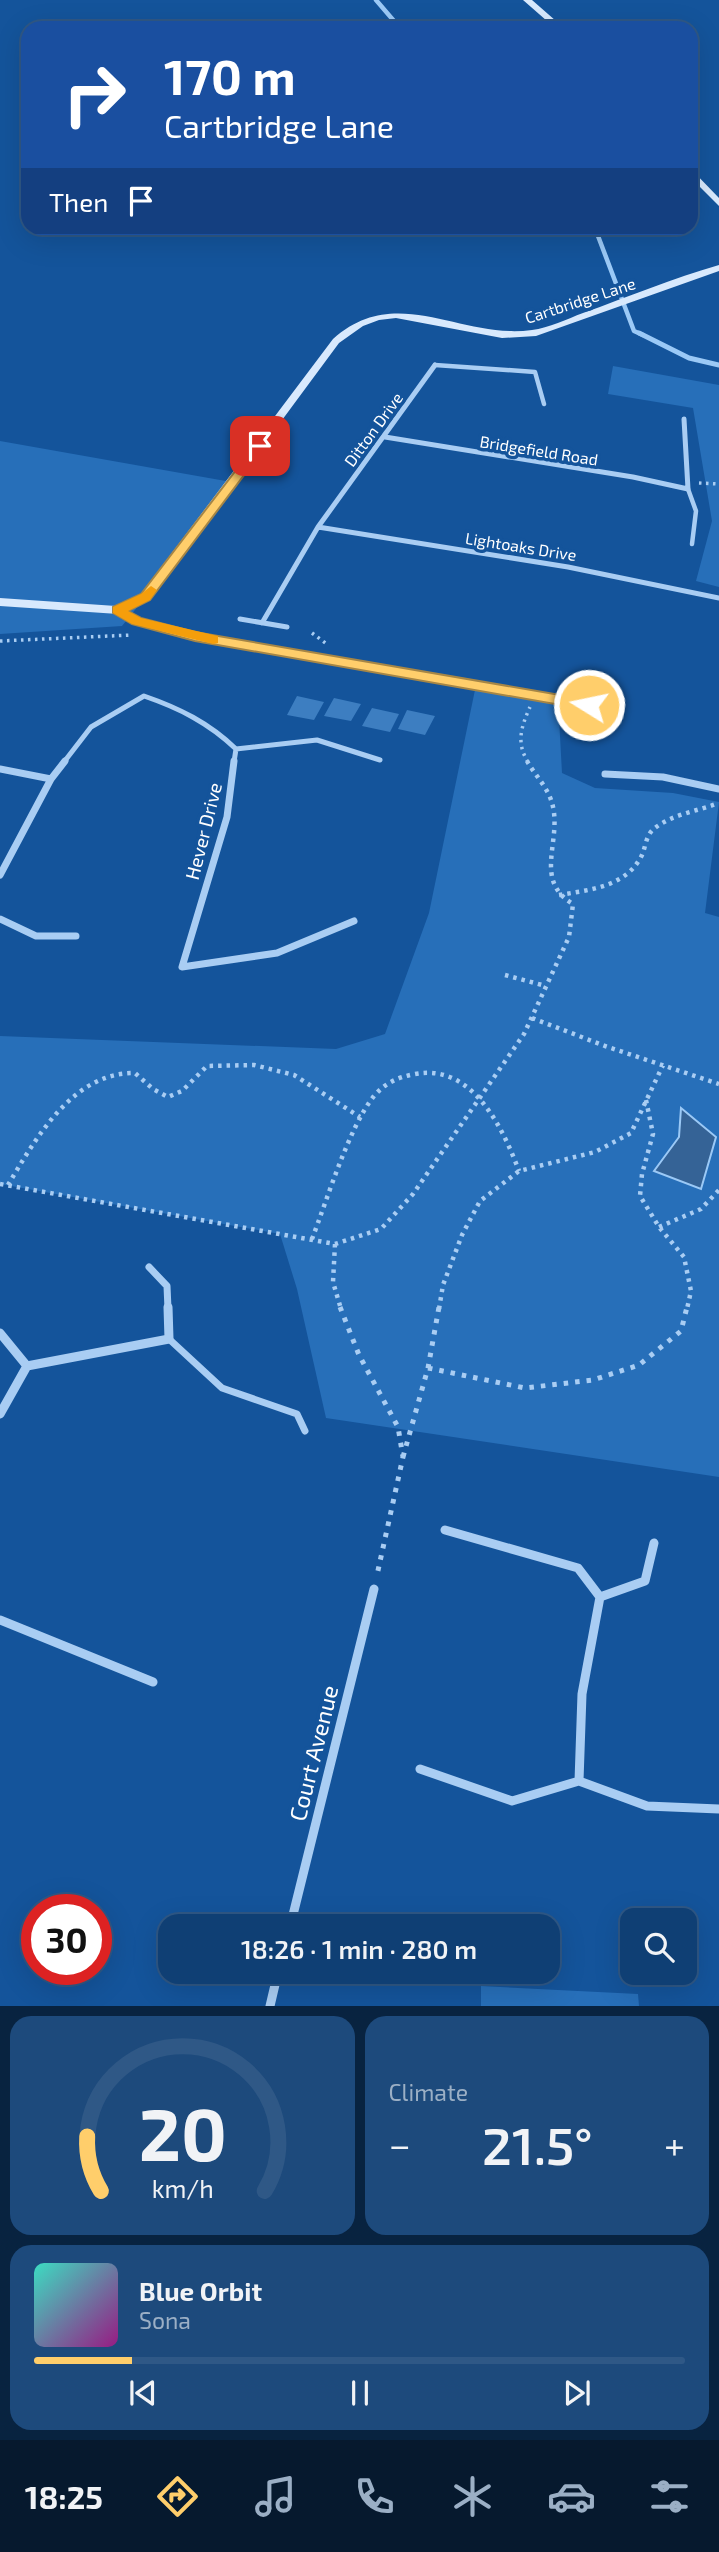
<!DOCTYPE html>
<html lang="en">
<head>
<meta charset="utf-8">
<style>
	body { margin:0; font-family:"Exo 2",sans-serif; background:#1d4a7c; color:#f1f3f6; height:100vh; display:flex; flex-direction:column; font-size:26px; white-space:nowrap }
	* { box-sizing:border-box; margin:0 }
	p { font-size:23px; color:#9bafc5 }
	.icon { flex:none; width:38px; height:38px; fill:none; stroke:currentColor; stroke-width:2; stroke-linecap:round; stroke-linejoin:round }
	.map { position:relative; height:2006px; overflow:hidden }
	.details { display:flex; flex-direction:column; gap:10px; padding:10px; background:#082340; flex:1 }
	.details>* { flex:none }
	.top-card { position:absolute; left:21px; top:21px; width:677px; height:214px; border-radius:21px; box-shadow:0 7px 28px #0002,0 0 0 2px #2f5886; background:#1a4fa0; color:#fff; overflow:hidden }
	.buttons { position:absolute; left:620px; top:1908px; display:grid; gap:14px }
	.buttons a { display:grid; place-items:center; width:77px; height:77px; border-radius:14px; background:#0f3f74; box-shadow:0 7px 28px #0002,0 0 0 2px #2f5886; font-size:35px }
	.speed { position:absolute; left:21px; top:1894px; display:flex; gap:14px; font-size:35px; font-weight:700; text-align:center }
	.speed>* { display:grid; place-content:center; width:91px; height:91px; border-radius:50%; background:#0f3f74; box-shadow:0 7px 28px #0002,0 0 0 2px #2f5886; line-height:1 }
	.speed .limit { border:10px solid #d22; background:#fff; color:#111 }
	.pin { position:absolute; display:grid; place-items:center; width:60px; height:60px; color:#fff; margin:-30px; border-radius:14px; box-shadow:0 4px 10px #0006 }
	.me { position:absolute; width:77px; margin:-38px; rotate:280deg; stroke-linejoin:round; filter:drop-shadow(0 0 5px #0008) }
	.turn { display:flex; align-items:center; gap:24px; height:147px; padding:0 28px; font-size:32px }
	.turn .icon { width:91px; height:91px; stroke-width:2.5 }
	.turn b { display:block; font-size:49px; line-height:60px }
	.then { display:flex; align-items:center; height:66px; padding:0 28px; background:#0003; gap:14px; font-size:26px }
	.big { font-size:52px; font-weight:600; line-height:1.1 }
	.details .card { flex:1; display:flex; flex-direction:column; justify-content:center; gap:10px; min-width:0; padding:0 24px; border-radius:21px; background:#1d4a7c }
	.details .dial { align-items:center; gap:0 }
	.dial svg { height:182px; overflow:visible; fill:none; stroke:#2f5886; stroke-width:7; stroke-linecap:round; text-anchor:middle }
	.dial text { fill:#f1f3f6; stroke:none }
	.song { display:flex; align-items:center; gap:21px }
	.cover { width:84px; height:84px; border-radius:10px; background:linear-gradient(135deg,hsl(170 70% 55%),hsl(310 70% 35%)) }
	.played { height:7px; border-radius:4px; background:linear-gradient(90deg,#ffce6b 15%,#2f5886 15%) }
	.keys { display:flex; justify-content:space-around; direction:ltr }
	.heat { display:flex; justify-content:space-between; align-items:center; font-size:38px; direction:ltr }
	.details .tiles { flex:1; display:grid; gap:10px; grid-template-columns:1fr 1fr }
	.card:last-child { grid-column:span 2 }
	.trip { position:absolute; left:158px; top:1914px; width:402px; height:70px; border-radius:21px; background:#0f3f74; box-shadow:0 7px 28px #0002,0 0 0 2px #2f5886; font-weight:600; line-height:70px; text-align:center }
	.tabs { display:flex; height:112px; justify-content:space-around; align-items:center; background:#06192e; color:#9bafc5 }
	.tabs .icon { width:49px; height:49px }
	.tabs .active { color:#ffce6b }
	.tabs b { font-size:32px; color:#f1f3f6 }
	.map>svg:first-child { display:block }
</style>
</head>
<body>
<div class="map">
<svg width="719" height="2006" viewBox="0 0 719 2006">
	<rect width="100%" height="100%" fill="#14549b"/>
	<!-- green -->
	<path fill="#276fb9" d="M613,366L719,385V587L696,581L712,521L693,408L608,394Z
		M0,441L237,483L122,626L0,634Z
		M476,685L558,699L562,773L595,788L673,793L719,802L705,913L719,917V1477L326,1418L297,1289L280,1234L0,1184V1036L336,1049L385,1034L429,913Z
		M481,1986L638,1994L639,2006H481Z"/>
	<!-- water -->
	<path fill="#356396" stroke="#9bc9f6" stroke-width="2" d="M681,1108L716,1137L701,1189L654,1171L679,1137Z"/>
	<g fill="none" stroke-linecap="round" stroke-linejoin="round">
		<!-- stream-far1 -->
		<path stroke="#9bc9f6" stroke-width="4.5" d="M376,0L400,28
			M595,228L634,331L643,335"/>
		<!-- stream -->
		<path stroke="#9bc9f6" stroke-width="5" d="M639,333L689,358L719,365"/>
	</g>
	<!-- building -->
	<path fill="#3d7ec1" d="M297,696L324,702L314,720L287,715Z
		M334,698L361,704L351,721L324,716Z
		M372,708L399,714L390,732L362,726Z
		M407,710L435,716L425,735L398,729Z"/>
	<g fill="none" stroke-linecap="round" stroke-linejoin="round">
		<!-- path-far2 -->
		<path stroke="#a9cdf3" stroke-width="3.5" stroke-dasharray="2.5 4.5" stroke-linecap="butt" d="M699,483L719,484
			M312,633L328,645
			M0,641L132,635
			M528,762C516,743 521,727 530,707"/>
		<!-- path-far1 -->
		<path stroke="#a9cdf3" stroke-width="4.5" stroke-dasharray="3.5 5" stroke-linecap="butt" d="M559,895C589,890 625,887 641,857C646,848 645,835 655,828C671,815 697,811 716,804
			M505,975L546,986
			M532,1018L605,1046L719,1084
			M646,1100L653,1134L642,1174L640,1196L659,1227L684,1257L691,1291L687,1309
			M0,1184L335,1244L381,1229L413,1194L524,1034L569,937L573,904C532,880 563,840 552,803C548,788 535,775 527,761
			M8,1185C36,1138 73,1072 135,1073L153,1089L168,1097L182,1091L207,1066L254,1065L294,1075L360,1117
			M659,1227L701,1209L719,1190
			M312,1239C327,1200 349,1127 374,1096C385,1083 398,1077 415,1074C472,1063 503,1128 519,1171
			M335,1244L333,1282L341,1309
			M439,1309L443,1285L462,1235L480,1201L519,1171L595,1152L631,1133L663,1065"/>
		<!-- path -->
		<path stroke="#a9cdf3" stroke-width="5" stroke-dasharray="4.5 7" stroke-linecap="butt" d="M340,1307L359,1355L398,1427L403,1457L377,1575
			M428,1368L525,1388L593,1380L639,1365L681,1331L687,1307
			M403,1457L428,1368L439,1307"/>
		<!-- lane-far1 -->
		<path stroke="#a9cdf3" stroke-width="4.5" d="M435,365L535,372L544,404
			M688,489L696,511L692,544"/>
		<!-- lane -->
		<path stroke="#a9cdf3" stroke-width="7" d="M169,1339L222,1388L297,1414L305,1431"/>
		<!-- street-far2 -->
		<path stroke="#a9cdf3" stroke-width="5" d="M385,437L633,477L688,489L684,419
			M318,527L568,567L719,598
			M118,610L137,622L195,636L589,705
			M240,619L287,627
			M262,623L318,527L435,365
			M593,686L589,705L620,710
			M236,749L317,740L380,760
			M64,762L91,727L144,696C179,708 209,723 236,749L234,762"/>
		<!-- street-far1 -->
		<path stroke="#a9cdf3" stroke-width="7" d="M234,761L227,817L182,967L277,953L354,921
			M0,769L51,779
			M605,774L663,777L719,789
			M0,875L51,779L65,761
			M0,919L36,936H76
			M149,1267L167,1286L168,1309"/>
		<!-- street -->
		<path stroke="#a9cdf3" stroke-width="9" d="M0,1333L27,1366
			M0,1414L27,1366L169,1339L168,1307
			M445,1530L578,1568L600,1597L582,1694L579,1781
			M600,1597L645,1581L654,1543
			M0,1620L153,1682
			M420,1769L512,1801L579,1781L647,1806L719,1809
			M290,1927L374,1589
			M270,2006L278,1972"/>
		<!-- secondary -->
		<path fill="#d8e9fd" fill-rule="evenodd" d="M523,0H532L564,28H555Z
			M691,169L719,198V206L691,178Z
			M719,265V271L536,336L502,338L396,318L379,320L363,326L339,343L149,600L118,614L0,606V598L116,606L141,594L333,339C397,282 460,340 532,330C549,328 567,319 583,313C628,297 673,278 719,265Z"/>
	</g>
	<!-- route -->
	<path fill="#ffce6b" stroke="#a68646" stroke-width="2" d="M260,443L266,446L150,600L128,611L141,618L195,632L589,700L594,702V708L589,710L195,641L132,624L113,613V607L141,594L256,444Z"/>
	<!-- slow -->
	<path fill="#f59e0b" d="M151,586L157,590L150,600L128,611L141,618L218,636V643L213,644L132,624L113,613V607L141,594Z"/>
	<g text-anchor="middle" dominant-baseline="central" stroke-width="7" stroke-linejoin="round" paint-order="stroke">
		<!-- far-street labels -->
		<g font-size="16" fill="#fff" stroke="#14549b">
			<text transform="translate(580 300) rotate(-18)">Cartbridge Lane</text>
			<text transform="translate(373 429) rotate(-54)">Ditton Drive</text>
			<text transform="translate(539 450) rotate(9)">Bridgefield Road</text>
			<text transform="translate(521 546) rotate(9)">Lightoaks Drive</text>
		</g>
		<!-- street labels -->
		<g font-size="19" fill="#fff" stroke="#14549b">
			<text transform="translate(203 831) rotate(-76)">Hever Drive</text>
		</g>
		<!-- near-street labels -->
		<g font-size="23" fill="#fff" stroke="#14549b">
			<text transform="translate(313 1753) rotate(-76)">Court Avenue</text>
		</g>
	</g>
</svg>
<div class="buttons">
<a><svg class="icon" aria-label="search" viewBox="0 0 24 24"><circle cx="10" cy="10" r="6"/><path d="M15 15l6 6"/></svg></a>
</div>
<div class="speed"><div class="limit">30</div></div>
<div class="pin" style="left:260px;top:446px;background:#d93025"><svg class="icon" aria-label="arrive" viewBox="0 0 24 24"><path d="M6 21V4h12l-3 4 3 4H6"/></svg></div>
<svg class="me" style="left:589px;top:705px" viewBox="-20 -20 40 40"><circle r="17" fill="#ffce6b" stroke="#fff" stroke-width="3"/><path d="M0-11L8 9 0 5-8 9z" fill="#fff"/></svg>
<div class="trip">18:26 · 1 min · 280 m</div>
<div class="top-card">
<div class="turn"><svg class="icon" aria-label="right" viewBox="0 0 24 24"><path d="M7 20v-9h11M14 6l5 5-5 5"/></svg><div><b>170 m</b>Cartbridge Lane</div></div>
<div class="then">Then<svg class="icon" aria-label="arrive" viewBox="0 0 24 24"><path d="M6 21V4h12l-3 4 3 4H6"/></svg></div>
</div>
</div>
<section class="details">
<div class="tiles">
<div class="card dial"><svg viewBox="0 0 100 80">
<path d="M14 69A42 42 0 1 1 86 69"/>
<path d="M14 69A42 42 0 0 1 8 45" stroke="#ffce6b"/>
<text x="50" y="56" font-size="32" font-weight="700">20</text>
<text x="50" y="72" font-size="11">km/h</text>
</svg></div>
<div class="card"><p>Climate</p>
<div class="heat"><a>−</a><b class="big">21.5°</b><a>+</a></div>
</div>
<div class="card">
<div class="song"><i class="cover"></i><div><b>Blue Orbit</b><p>Sona</p></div></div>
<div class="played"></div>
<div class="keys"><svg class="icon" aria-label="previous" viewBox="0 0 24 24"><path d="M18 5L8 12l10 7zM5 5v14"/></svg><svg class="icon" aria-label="pause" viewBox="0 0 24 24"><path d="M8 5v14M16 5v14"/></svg><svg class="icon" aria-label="next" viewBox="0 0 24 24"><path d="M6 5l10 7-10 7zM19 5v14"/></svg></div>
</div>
</div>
</section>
<nav class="tabs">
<b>18:25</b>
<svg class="icon active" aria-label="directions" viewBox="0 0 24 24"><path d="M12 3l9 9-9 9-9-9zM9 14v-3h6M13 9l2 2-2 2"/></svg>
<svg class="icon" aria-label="music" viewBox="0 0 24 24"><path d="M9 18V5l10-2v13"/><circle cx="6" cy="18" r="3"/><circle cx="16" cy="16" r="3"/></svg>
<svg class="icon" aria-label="phone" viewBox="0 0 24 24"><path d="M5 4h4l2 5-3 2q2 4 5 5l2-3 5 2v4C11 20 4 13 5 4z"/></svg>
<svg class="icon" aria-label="climate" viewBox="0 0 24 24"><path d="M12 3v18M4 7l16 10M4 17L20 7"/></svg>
<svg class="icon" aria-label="car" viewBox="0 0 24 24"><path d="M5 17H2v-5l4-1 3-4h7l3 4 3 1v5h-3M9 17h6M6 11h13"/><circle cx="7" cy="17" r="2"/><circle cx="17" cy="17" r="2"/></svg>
<svg class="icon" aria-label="filters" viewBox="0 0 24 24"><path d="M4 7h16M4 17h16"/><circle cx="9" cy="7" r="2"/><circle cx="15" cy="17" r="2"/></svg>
</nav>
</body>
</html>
